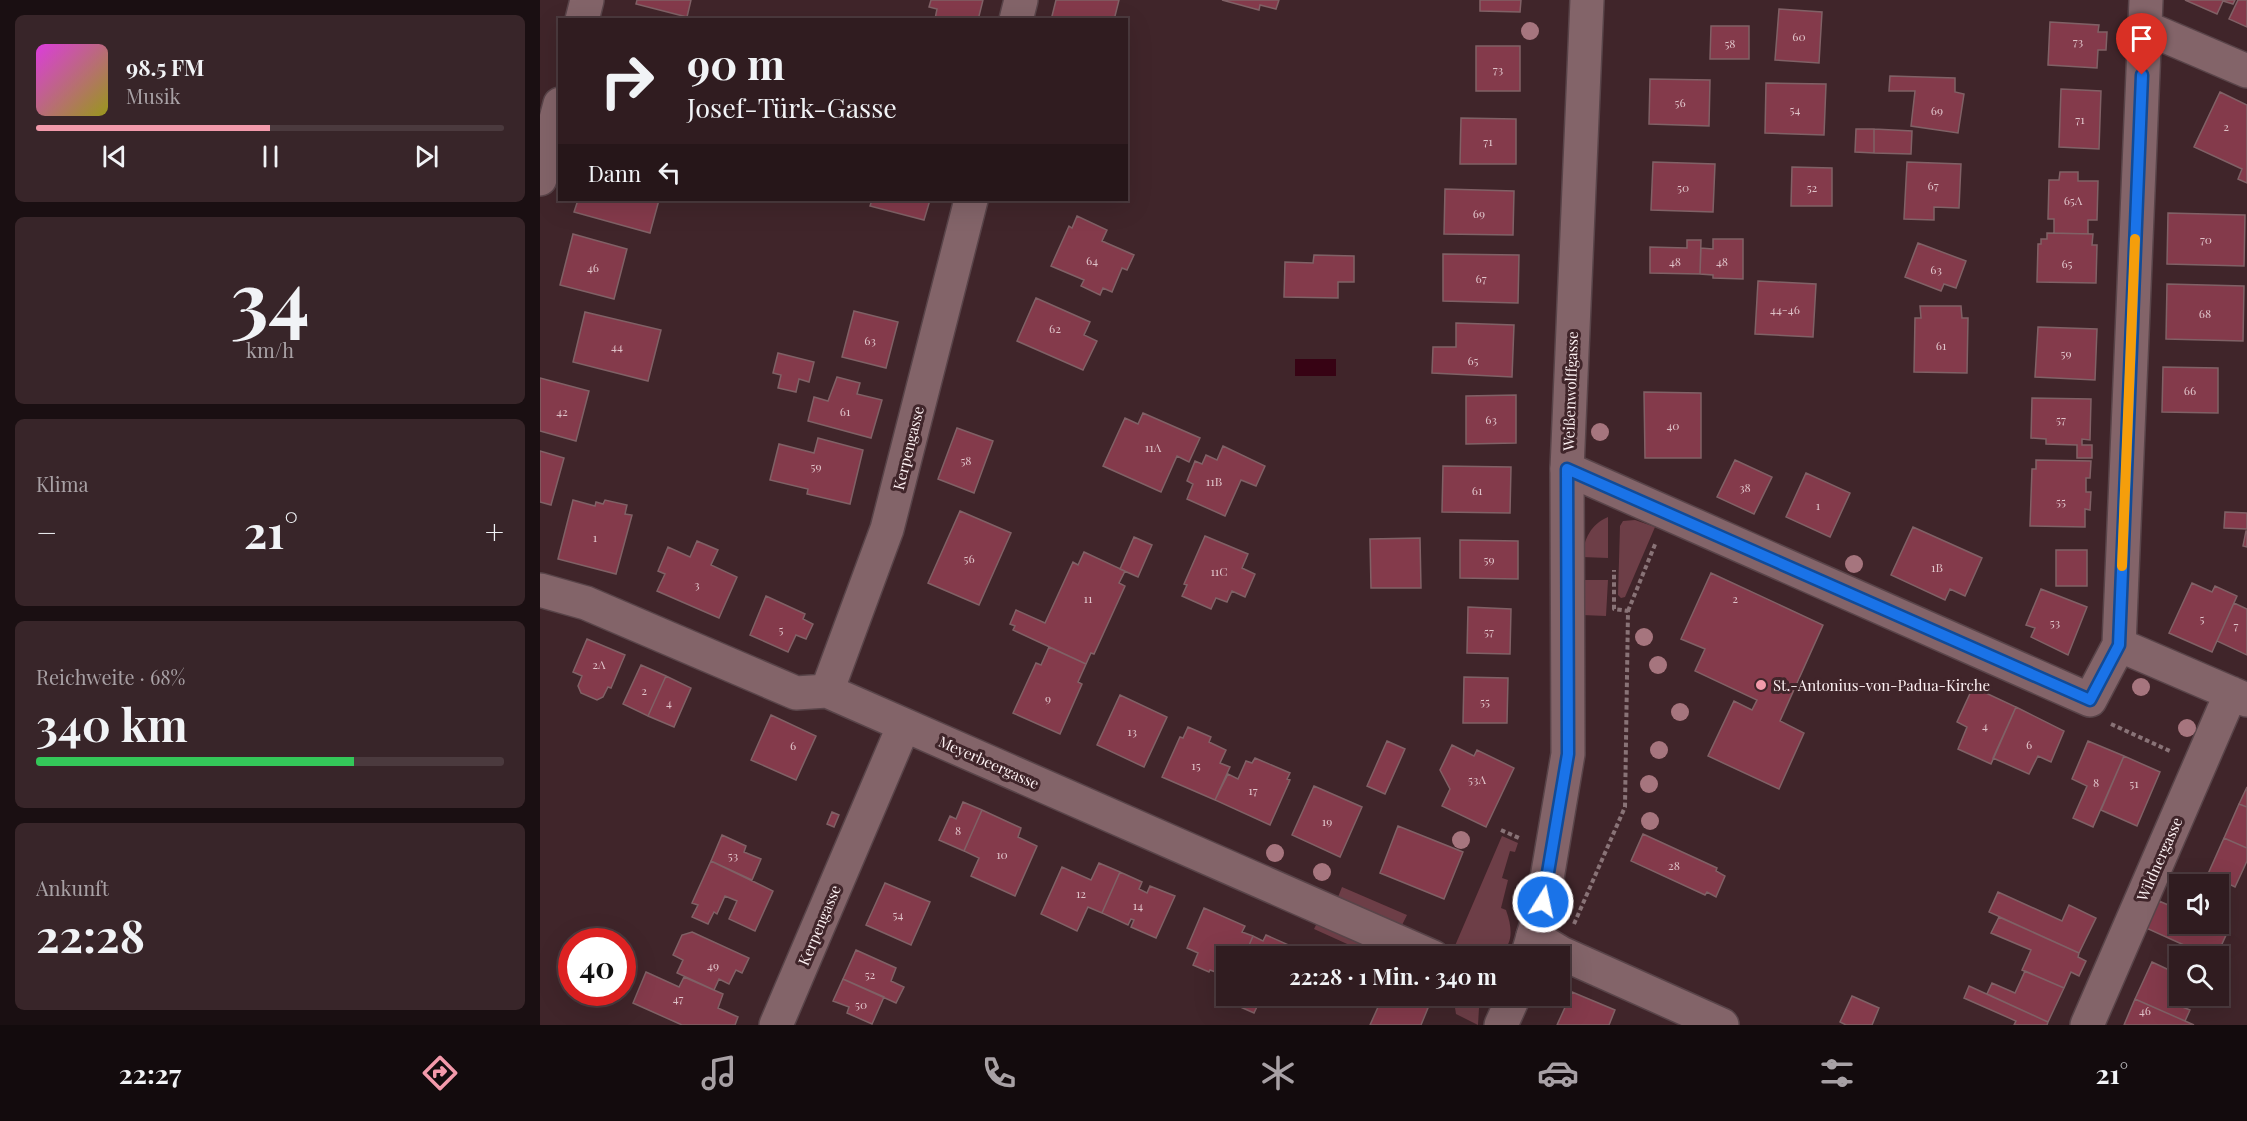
<!DOCTYPE html>
<html lang="de">
<head>
<meta charset="utf-8">
<style>
	body { margin:0; font-family:"Playfair Display",serif; background:#382529; color:#f1f3f6; height:100vh; display:flex; flex-direction:column; font-size:22px; white-space:nowrap }
	* { box-sizing:border-box; margin:0 }
	p { font-size:20px; color:#a8a1a5 }
	.icon { flex:none; width:33px; height:33px; fill:none; stroke:currentColor; stroke-width:2; stroke-linecap:round; stroke-linejoin:round }
	.map { position:relative; flex:1; overflow:hidden }
	.drawer { display:flex; flex-direction:column; gap:15px; padding:15px; background:#1a0f12; width:540px }
	.drawer>* { flex:none }
	.top-card { position:absolute; left:18px; top:18px; width:570px; height:183px; border-radius:0px; box-shadow:0 6px 24px #0002,0 0 0 2px #4b3a3e; background:#301c20; color:#f1f3f6; overflow:hidden }
	.tools { position:absolute; left:1629px; top:874px; display:grid; gap:12px }
	.tools a { display:grid; place-items:center; width:60px; height:60px; border-radius:0px; background:#301c20; box-shadow:0 6px 24px #0002,0 0 0 2px #4b3a3e; font-size:30px }
	.speed { position:absolute; left:18px; top:928px; display:flex; gap:12px; font-size:30px; font-weight:700; text-align:center }
	.speed>* { display:grid; place-content:center; width:78px; height:78px; border-radius:50%; background:#301c20; box-shadow:0 6px 24px #0002,0 0 0 2px #4b3a3e; line-height:1 }
	.speed .limit { border:9px solid #d22; background:#fff; color:#111 }
	.pin { position:absolute; display:grid; place-items:center; width:51px; height:51px; color:#fff; margin:-62px -26px; border-radius:50% 50% 50% 0; rotate:-45deg; box-shadow:0 0 6px #0007 }
	.pin .icon { rotate:45deg }
	.me { position:absolute; width:66px; margin:-33px; rotate:10deg; stroke-linejoin:round; filter:drop-shadow(0 0 4px #0008) }
	.turn { display:flex; align-items:center; gap:21px; height:126px; padding:0 30px; font-size:27px }
	.turn .icon { width:78px; height:78px; stroke-width:2.5 }
	.turn b { display:block; font-size:42px; line-height:51px }
	.then { display:flex; align-items:center; height:57px; padding:0 30px; background:#0003; gap:12px; font-size:22px }
	.big { font-size:45px; font-weight:700; line-height:1.1 }
	.drawer .card { flex:1; display:flex; flex-direction:column; justify-content:center; gap:9px; min-width:0; padding:0 21px; border-radius:9px; background:#382529 }
	.drawer .dial { align-items:center; gap:0 }
	.dial b { font-size:78px; line-height:1 }
	.song { display:flex; align-items:center; gap:18px }
	.cover { width:72px; height:72px; border-radius:9px; background:linear-gradient(135deg,hsl(300 70% 55%),hsl(60 70% 35%)) }
	.played { height:6px; border-radius:3px; background:linear-gradient(90deg,#f39aab 50%,#4b3a3e 50%) }
	.keys { display:flex; justify-content:space-around; direction:ltr }
	.heat { display:flex; justify-content:space-between; align-items:center; font-size:33px; direction:ltr }
	.charge { height:9px; border-radius:4px; background:linear-gradient(90deg,#34c759 68%,#4b3a3e 0) }
	.trip { position:absolute; left:676px; top:946px; width:354px; height:60px; border-radius:0px; background:#301c20; box-shadow:0 6px 24px #0002,0 0 0 2px #4b3a3e; font-weight:700; line-height:60px; text-align:center }
	.tab-bar { display:flex; height:96px; justify-content:space-around; align-items:center; background:#130b0d; color:#a8a1a5 }
	.tab-bar .icon { width:42px; height:42px }
	.tab-bar .on { color:#f39aab }
	.tab-bar b { font-size:27px; color:#f1f3f6 }
	main { display:flex; flex:1; min-height:0 }
	.map>svg:first-child { display:block }
</style>
</head>
<body>
<main>
<section class="drawer">
<div class="card">
<div class="song"><i class="cover"></i><div><b>98.5 FM</b><p>Musik</p></div></div>
<div class="played"></div>
<div class="keys"><svg class="icon" aria-label="previous" viewBox="0 0 24 24"><path d="M18 5L8 12l10 7zM5 5v14"/></svg><svg class="icon" aria-label="pause" viewBox="0 0 24 24"><path d="M8 5v14M16 5v14"/></svg><svg class="icon" aria-label="next" viewBox="0 0 24 24"><path d="M6 5l10 7-10 7zM19 5v14"/></svg></div>
</div>
<div class="card dial"><b>34</b><p>km/h</p></div>
<div class="card"><p>Klima</p>
<div class="heat"><a>−</a><b class="big">21°</b><a>+</a></div>
</div>
<div class="card"><p>Reichweite · 68%</p><b class="big">340 km</b><div class="charge"></div></div>
<div class="card"><p>Ankunft</p><b class="big">22:28</b></div>
</section>
<div class="map">
<svg width="1707" height="1025" viewBox="0 0 1707 1025">
	<rect width="100%" height="100%" fill="#40252a"/>
	<!-- green -->
	<path fill="#6d3e47" d="M1068,517V558L1042,557C1044,539 1051,524 1068,517Z
		M1095,520L1115,527L1085,597L1081,598L1078,595L1080,526L1083,521Z
		M1043,580H1068L1066,616L1042,615Z
		M962,836L978,843L975,852L970,851L962,878L968,880L961,908L966,910C983,956 950,966 914,948Z
		M802,887L867,915L862,925L798,897Z
		M778,921L859,957H836L774,929Z
		M913,996H934L939,1008L938,1025L916,1014Z"/>
	<!-- water -->
	<path fill="#370314" d="M755,359H796V376H755Z"/>
	<!-- building -->
	<path fill="#843a4b" stroke="#806166" stroke-width="1.5" d="M97,0H151L147,17L96,4Z
		M391,0H443L438,20L395,19L397,9L389,7Z
		M516,0H579L574,20H511Z
		M682,0H739L736,9L720,5L719,10Z
		M940,0H981L980,12L940,11Z
		M1645,0H1695L1693,4L1683,1L1677,14Z
		M1698,0H1707V27L1689,19Z
		M1239,9L1282,12L1279,63L1235,60Z
		M1510,22L1559,25L1558,32H1567L1566,50H1558L1557,68L1508,65Z
		M1171,26H1209V59H1170Z
		M936,46H980V91H936Z
		M1350,76L1415,78V92L1424,94L1418,133L1371,126L1375,91H1349Z
		M1110,79L1170,80L1169,126L1109,124Z
		M1226,83L1286,84L1284,135L1225,133Z
		M1521,89L1561,91L1559,149L1519,147Z
		M1680,92L1707,105V183L1698,179L1702,169L1654,147Z
		M921,118L976,119V164H920Z
		M1316,129H1334V153L1315,152Z
		M1334,129L1372,131L1371,154L1334,153Z
		M1113,162L1175,164L1173,212L1111,210Z
		M1367,162L1421,164L1419,208L1394,207V220L1364,219Z
		M1252,167L1292,168V206H1251Z
		M1520,172H1538V181H1558L1557,220H1548V234L1514,233V219H1508L1509,180H1519Z
		M905,189L974,191L973,235L904,234Z
		M38,200H119L110,233L34,212Z
		M332,200H390L384,220L330,206Z
		M1628,213L1705,215L1704,266L1627,264Z
		M537,216L567,230L562,241L594,255L587,270L582,268L572,292L563,288L560,295L541,286L544,280L511,266L529,226L532,228Z
		M1507,233L1553,234L1552,245H1557L1556,283L1497,282L1498,244H1501V239H1507Z
		M33,234L87,249L74,299L20,285Z
		M1173,239H1203V279L1173,278V275L1160,274L1161,248L1173,249Z
		M1147,240H1161L1160,274L1110,273V247L1147,248Z
		M1378,243L1426,261L1416,288L1404,284L1401,291L1365,277Z
		M903,254L979,255L978,303L903,301Z
		M774,255L814,256V282H798V298L744,297L745,262L773,263Z
		M1218,281L1276,284L1273,337L1215,334Z
		M1627,284L1704,286L1703,341L1626,339Z
		M496,298L550,322L544,335L557,341L543,370L477,341Z
		M1380,306H1421L1422,318H1428L1427,373L1374,372L1375,318H1381Z
		M314,311L358,322L346,368L302,357Z
		M45,312L121,330L108,381L33,362Z
		M916,323L974,325L972,377L892,373L893,347H916Z
		M1498,327L1557,329L1555,380L1495,377Z
		M238,353L274,362L269,382L259,379L256,392L238,388L241,375L233,373Z
		M1623,367L1678,368V413L1622,412Z
		M297,377L320,383L317,394L342,400L331,438L268,421L274,397L288,401Z
		M0,378L49,391L36,441L0,431Z
		M1104,392L1161,393V458H1105Z
		M976,395V443L926,444V396Z
		M1492,398L1551,399L1550,440L1542,439V445H1552V458H1537V445L1506,444V439L1491,438Z
		M603,413L660,438L649,462L637,456L621,492L563,466L585,418L598,424Z
		M417,428L453,441L434,493L398,479Z
		M278,438L323,450L310,504L267,494L268,489L230,480L239,444L274,453Z
		M683,446L725,466L716,486L701,480L685,516L647,499L653,484L647,481L655,461L662,464L666,455L677,460Z
		M0,451L24,458L11,505L0,502Z
		M1195,460L1232,477L1214,514L1177,497Z
		M1496,460L1551,461L1550,478H1546V492H1551L1550,510L1545,509V527L1490,526L1492,469H1496Z
		M903,466L971,467L970,513L902,512Z
		M1266,473L1310,493L1290,537L1246,517Z
		M33,500L55,506L56,502L63,504L65,500L87,505L85,514L92,515L76,574L18,559Z
		M420,511L471,533L439,605L388,583Z
		M1685,512L1707,513V529L1684,528Z
		M1373,527L1442,558L1425,596L1410,589L1405,600L1351,575Z
		M1706,531H1707V547L1703,546Z
		M665,536L708,554L702,568L715,574L705,597L692,591L687,602L676,598L671,609L642,596L647,585L644,584Z
		M594,537L612,545L598,577L580,569Z
		M880,538L881,588H831L830,539Z
		M920,540L978,541V579L920,578Z
		M157,541L178,550L171,565L197,577L179,618L117,591L125,574L118,571L128,547L150,557Z
		M1516,550H1547V586H1516Z
		M544,552L585,571L579,583L585,586L554,654L551,653L546,664L473,630L475,626L470,624L476,610L505,623L533,562L538,565Z
		M1171,573L1283,625L1240,721L1264,733L1239,789L1168,756L1194,701L1212,710L1217,700L1155,671L1165,649L1141,639Z
		M1652,583L1672,592L1675,586L1697,596L1672,652L1629,633Z
		M1501,589L1547,607L1528,655L1491,637L1495,628L1486,625Z
		M226,596L265,614L263,619L273,624L266,639L256,635L248,652L210,635Z
		M1694,603L1707,609V655L1677,641Z
		M928,607L971,609L970,654L927,653Z
		M47,639L85,655L71,688L68,687L63,697L57,700L41,693L38,686L42,676L33,672Z
		M509,647L546,664L538,682L542,684L520,734L473,713L496,663L501,665Z
		M101,665L126,676L108,716L83,704Z
		M126,676L151,688L134,727L108,716Z
		M924,677L968,678L967,723H923Z
		M1433,687L1476,707L1451,764L1418,749L1427,727L1417,722Z
		M580,695L627,717L604,767L557,745Z
		M1476,707L1524,731L1511,762L1498,756L1489,774L1453,758Z
		M231,715L276,736L256,780L211,760Z
		M648,727L671,737L669,742L686,750L680,763L690,767L675,800L622,777L640,737L643,738Z
		M847,741L865,749L845,794L827,786Z
		M1548,741L1584,756L1553,827L1533,818L1547,786L1532,779Z
		M912,745L934,756L937,750L974,768L946,827L902,806L910,789L900,770Z
		M1584,756L1620,772L1597,826L1561,810Z
		M715,758L750,773L747,779L750,780L730,825L675,800L688,774L698,779L706,761L712,763Z
		M774,786L822,807L800,857L752,835Z
		M1707,787V807L1699,804Z
		M423,802L442,810L424,851L399,840L410,816L416,819Z
		M1699,804L1707,807V848L1684,838Z
		M442,810L481,828L478,837L497,846L475,896L431,876L439,858L424,851Z
		M292,812L299,815L294,827L287,824Z
		M858,826L923,852L904,899L840,873Z
		M1103,834L1177,868L1176,871L1185,876L1176,897L1167,892L1165,895L1091,861Z
		M182,835L206,846L204,852L221,859L212,880L171,861Z
		M1684,838L1707,848V861L1695,887L1668,874Z
		M171,861L233,891L215,931L189,919L197,901L185,896L177,914L174,912L168,924L152,917L158,905L152,903Z
		M559,863L580,872L562,913L548,907L537,931L501,914L522,867L551,880Z
		M580,872L602,882L599,889L607,893L610,886L635,896L616,938L591,927L594,920L591,919L588,925L562,913Z
		M345,883L390,902L371,945L326,925Z
		M1458,892L1522,921L1529,905L1556,918L1539,953L1449,912Z
		M1619,901L1640,910V924H1668L1687,933L1676,957H1652L1655,950L1606,928Z
		M664,908L705,926L702,932L713,936L704,957H687V973L682,971L681,974L670,970L669,972L653,965L658,953L647,948Z
		M1459,917L1539,953L1538,957L1546,961L1539,976L1531,972L1524,988L1482,970L1491,950L1451,933Z
		M152,932L209,958L202,973L196,970L189,984L179,979L174,990L137,973L143,960L133,955L142,935Z
		M726,935L769,954L767,957H704L713,936L723,941Z
		M316,950L356,968L351,981L364,987L356,1003L303,979Z
		M1612,962L1640,975V994L1635,1004L1650,1010L1645,1021L1595,999Z
		M1485,971L1524,988L1508,1022L1447,994L1452,983L1475,993Z
		M106,972L139,987L144,977L183,994L178,1008L198,1017L195,1025H142L93,1003Z
		M303,979L344,997L332,1024L307,1013L309,1007L293,1001Z
		M1429,986L1508,1022L1507,1025H1474L1476,1021L1424,998Z
		M1032,992L1075,1010L1069,1025H1017Z
		M700,996H722L714,1013L696,1005Z
		M732,996H750L747,1003Z
		M843,996H860L888,1008L881,1025H830Z
		M1312,996L1339,1008L1332,1025H1306L1300,1022Z
		M1595,999L1645,1021L1654,1025H1584Z"/>
	<g fill="none" stroke-linecap="round" stroke-linejoin="round">
		<defs>
			<path id="minor" d="M42,20L47,0
				M476,20L481,0
				M1604,27L1707,71
				M0,179L20,104
				M1027,469L1550,700L1579,645L1707,700
				M0,590L46,603L256,693L287,691L893,957
				M1579,645L1606,0
				M287,691L347,529L431,200
				M993,936L1021,953L1182,1025
				M236,1025L364,725
				M1547,1025L1691,693"/>
			<path id="tertiary" d="M987,957L1003,902L1028,754L1027,469L1047,0
				M961,1025L974,996"/>
		</defs>
		<!-- minor casing -->
		<use href="#minor" stroke="#594449" stroke-width="36"/>
		<!-- tertiary casing -->
		<use href="#tertiary" stroke="#594449" stroke-width="36"/>
		<!-- path -->
		<path stroke="#897377" stroke-width="4" stroke-dasharray="4.5 3" stroke-linecap="butt" d="M1088,611L1116,542
			M1571,724L1632,752
			M961,830L979,838
			M1034,924L1085,807L1088,611L1074,609V570"/>
		<!-- minor -->
		<use href="#minor" stroke="#836469" stroke-width="33"/>
		<!-- tertiary -->
		<use href="#tertiary" stroke="#836469" stroke-width="33"/>
	</g>
	<!-- trees -->
	<g fill="#a6757e">
		<circle cx="990" cy="31" r="9"/>
		<circle cx="1060" cy="432" r="9"/>
		<circle cx="1314" cy="564" r="9"/>
		<circle cx="1104" cy="637" r="9"/>
		<circle cx="1118" cy="665" r="9"/>
		<circle cx="1601" cy="687" r="9"/>
		<circle cx="1140" cy="712" r="9"/>
		<circle cx="1647" cy="728" r="9"/>
		<circle cx="1119" cy="750" r="9"/>
		<circle cx="1109" cy="784" r="9"/>
		<circle cx="1110" cy="821" r="9"/>
		<circle cx="921" cy="840" r="9"/>
		<circle cx="735" cy="853" r="9"/>
		<circle cx="782" cy="872" r="9"/>
	</g>
	<g fill="none" stroke-linecap="round" stroke-linejoin="round">
		<defs>
			<path id="route" d="M1003,902L1028,754L1027,469L1550,700L1579,645L1602,75"/>
		</defs>
		<!-- route casing -->
		<use href="#route" stroke="#114b97" stroke-width="15"/>
		<!-- route -->
		<use href="#route" stroke="#1a73e8" stroke-width="10"/>
		<!-- slow -->
		<path stroke="#f59e0b" stroke-width="10" d="M1582,566L1595,239"/>
	</g>
	<!-- markers -->
	<circle fill="#f39aab" stroke="#40252a" stroke-width="2" cx="1221" cy="685" r="6"/>
	<g text-anchor="middle" dominant-baseline="central" stroke-width="6" stroke-linejoin="round" paint-order="stroke">
		<!-- number labels -->
		<g font-size="12" fill="#dfc3c9">
			<text x="1259" y="36">60</text>
			<text x="1538" y="41">73</text>
			<text x="1190" y="43">58</text>
			<text x="958" y="69">73</text>
			<text x="1140" y="102">56</text>
			<text x="1255" y="109">54</text>
			<text x="1397" y="110">69</text>
			<text x="1540" y="119">71</text>
			<text x="1686" y="126">2</text>
			<text x="948" y="141">71</text>
			<text x="1393" y="185">67</text>
			<text x="1143" y="187">50</text>
			<text x="1272" y="187">52</text>
			<text x="1533" y="200">65A</text>
			<text x="939" y="213">69</text>
			<text x="1666" y="239">70</text>
			<text x="552" y="260">64</text>
			<text x="1135" y="261">48</text>
			<text x="1182" y="261">48</text>
			<text x="1527" y="263">65</text>
			<text x="53" y="267">46</text>
			<text x="1396" y="269">63</text>
			<text x="941" y="278">67</text>
			<text x="1245" y="309">44-46</text>
			<text x="1665" y="313">68</text>
			<text x="515" y="328">62</text>
			<text x="330" y="340">63</text>
			<text x="1401" y="345">61</text>
			<text x="77" y="346">44</text>
			<text x="1526" y="353">59</text>
			<text x="933" y="360">65</text>
			<text x="1650" y="390">66</text>
			<text x="22" y="411">42</text>
			<text x="305" y="411">61</text>
			<text x="951" y="419">63</text>
			<text x="1521" y="419">57</text>
			<text x="1133" y="425">40</text>
			<text x="613" y="447">11A</text>
			<text x="426" y="460">58</text>
			<text x="276" y="466">59</text>
			<text x="674" y="481">11B</text>
			<text x="1205" y="487">38</text>
			<text x="937" y="490">61</text>
			<text x="1521" y="501">55</text>
			<text x="1278" y="505">1</text>
			<text x="55" y="537">1</text>
			<text x="429" y="558">56</text>
			<text x="949" y="559">59</text>
			<text x="1397" y="567">1B</text>
			<text x="679" y="571">11C</text>
			<text x="157" y="584">3</text>
			<text x="548" y="598">11</text>
			<text x="1195" y="598">2</text>
			<text x="1662" y="618">5</text>
			<text x="1515" y="622">53</text>
			<text x="1696" y="625">7</text>
			<text x="241" y="629">5</text>
			<text x="949" y="631">57</text>
			<text x="59" y="664">2A</text>
			<text x="104" y="690">2</text>
			<text x="508" y="698">9</text>
			<text x="945" y="701">55</text>
			<text x="129" y="702">4</text>
			<text x="1445" y="725">4</text>
			<text x="592" y="731">13</text>
			<text x="1489" y="744">6</text>
			<text x="253" y="745">6</text>
			<text x="656" y="765">15</text>
			<text x="937" y="779">53A</text>
			<text x="1556" y="782">8</text>
			<text x="1594" y="783">51</text>
			<text x="713" y="790">17</text>
			<text x="787" y="821">19</text>
			<text x="418" y="830">8</text>
			<text x="462" y="854">10</text>
			<text x="193" y="855">53</text>
			<text x="1134" y="865">28</text>
			<text x="541" y="893">12</text>
			<text x="598" y="905">14</text>
			<text x="358" y="914">54</text>
			<text x="173" y="965">49</text>
			<text x="330" y="974">52</text>
			<text x="138" y="998">47</text>
			<text x="321" y="1004">50</text>
			<text x="1605" y="1010">46</text>
		</g>
		<!-- street labels -->
		<g font-size="15" fill="#fdf1f3" stroke="#40252a">
			<text transform="translate(1030 391) rotate(-88)">Weißenwolffgasse</text>
			<text transform="translate(368 448) rotate(-76)">Kerpengasse</text>
			<text transform="translate(449 762) rotate(24)">Meyerbeergasse</text>
			<text transform="translate(1619 859) rotate(-66)">Wildnergasse</text>
			<text transform="translate(279 925) rotate(-67)">Kerpengasse</text>
		</g>
		<!-- poi labels -->
		<g font-size="15" fill="#fdf1f3" stroke="#40252a" text-anchor="start">
			<text x="1233" y="685">St.-Antonius-von-Padua-Kirche</text>
		</g>
	</g>
</svg>
<div class="tools">
<a><svg class="icon" aria-label="sound" viewBox="0 0 24 24"><path d="M4 9h4l5-4v14l-5-4H4zM17 9q2 3 0 6"/></svg></a>
<a><svg class="icon" aria-label="search" viewBox="0 0 24 24"><circle cx="10" cy="10" r="6"/><path d="M15 15l6 6"/></svg></a>
</div>
<div class="speed"><div class="limit">40</div></div>
<div class="pin" style="left:1602px;top:75px;background:#d93025"><svg class="icon" aria-label="arrive" viewBox="0 0 24 24"><path d="M6 21V4h12l-3 4 3 4H6"/></svg></div>
<svg class="me" style="left:1003px;top:902px" viewBox="-20 -20 40 40"><circle r="17" fill="#1a73e8" stroke="#fff" stroke-width="3"/><path d="M0-11L8 9 0 5-8 9z" fill="#fff"/></svg>
<div class="trip">22:28 · 1 Min. · 340 m</div>
<div class="top-card">
<div class="turn"><svg class="icon" aria-label="right" viewBox="0 0 24 24"><path d="M7 20v-9h11M14 6l5 5-5 5"/></svg><div><b>90 m</b>Josef-Türk-Gasse</div></div>
<div class="then">Dann<svg class="icon" aria-label="left" viewBox="0 0 24 24"><path d="M17 20v-9H6M10 6l-5 5 5 5"/></svg></div>
</div>
</div>
</main>
<nav class="tab-bar">
<b>22:27</b>
<svg class="icon on" aria-label="directions" viewBox="0 0 24 24"><path d="M12 3l9 9-9 9-9-9zM9 14v-3h6M13 9l2 2-2 2"/></svg>
<svg class="icon" aria-label="music" viewBox="0 0 24 24"><path d="M9 18V5l10-2v13"/><circle cx="6" cy="18" r="3"/><circle cx="16" cy="16" r="3"/></svg>
<svg class="icon" aria-label="phone" viewBox="0 0 24 24"><path d="M5 4h4l2 5-3 2q2 4 5 5l2-3 5 2v4C11 20 4 13 5 4z"/></svg>
<svg class="icon" aria-label="climate" viewBox="0 0 24 24"><path d="M12 3v18M4 7l16 10M4 17L20 7"/></svg>
<svg class="icon" aria-label="car" viewBox="0 0 24 24"><path d="M5 17H2v-5l4-1 3-4h7l3 4 3 1v5h-3M9 17h6M6 11h13"/><circle cx="7" cy="17" r="2"/><circle cx="17" cy="17" r="2"/></svg>
<svg class="icon" aria-label="filters" viewBox="0 0 24 24"><path d="M4 7h16M4 17h16"/><circle cx="9" cy="7" r="2"/><circle cx="15" cy="17" r="2"/></svg>
<b>21°</b>
</nav>
</body>
</html>
